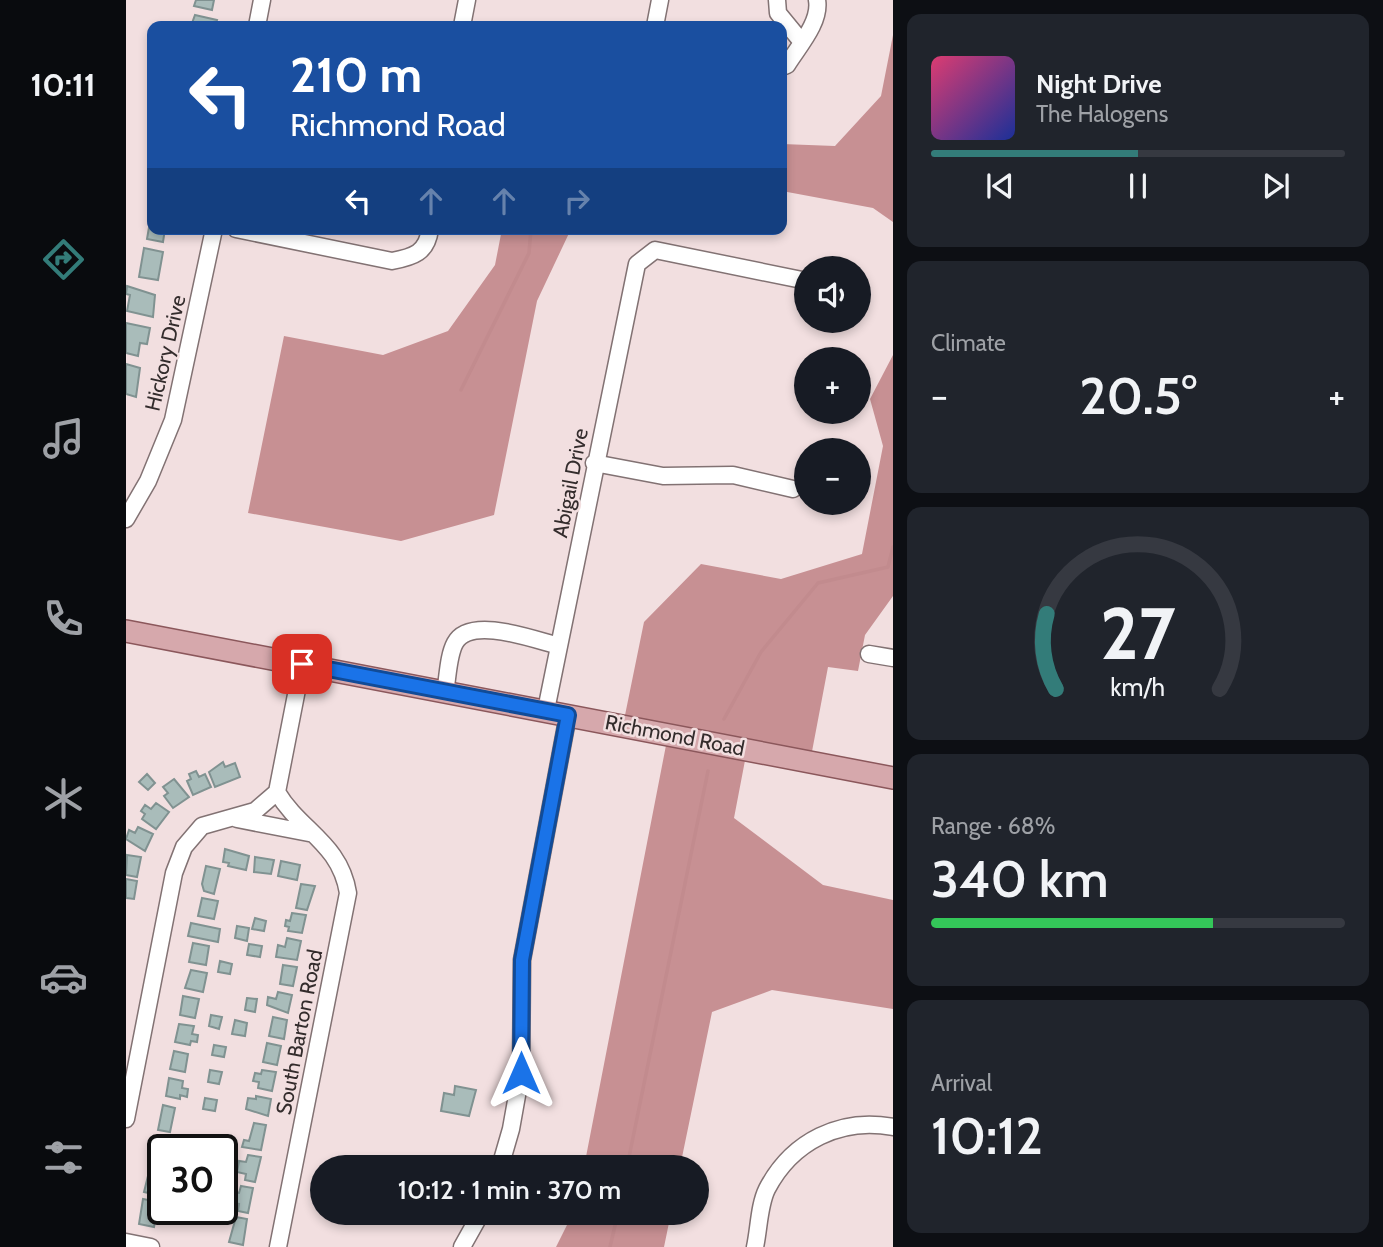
<!DOCTYPE html>
<html lang="en">
<head>
<meta charset="utf-8">
<style>
	body { margin:0; font-family:Cabin,sans-serif; background:#20242c; color:#f1f3f6; height:100vh; display:flex; flex-direction:column; font-size:26px; white-space:nowrap }
	* { box-sizing:border-box; margin:0 }
	p { font-size:23px; color:#9ea1a6 }
	.icon { flex:none; width:38px; height:38px; fill:none; stroke:currentColor; stroke-width:2; stroke-linecap:round; stroke-linejoin:round }
	.map { position:relative; flex:1; overflow:hidden }
	.drawer { display:flex; flex-direction:column; gap:14px; padding:14px; background:#0d0f14; width:490px }
	.drawer>* { flex:none }
	.hud { position:absolute; left:21px; top:21px; width:640px; height:214px; border-radius:14px; box-shadow:0 4px 10px #0003; background:#1a4fa0; color:#fff; overflow:hidden }
	.fabs { position:absolute; left:668px; top:256px; display:grid; gap:14px }
	.fabs a { display:grid; place-items:center; width:77px; height:77px; border-radius:50%; background:#171b24; box-shadow:0 4px 10px #0003; font-size:35px }
	.speed { position:absolute; left:21px; top:1134px; display:flex; gap:14px; font-size:35px; font-weight:700; text-align:center }
	.speed>* { display:grid; place-content:center; width:91px; height:91px; border-radius:50%; background:#171b24; box-shadow:0 4px 10px #0003; line-height:1 }
	.speed .limit { border:4px solid #111; border-radius:10px; background:#fff; color:#111 }
	.pin { position:absolute; display:grid; place-items:center; width:60px; height:60px; color:#fff; margin:-30px; border-radius:14px; box-shadow:0 4px 10px #0006 }
	.me { position:absolute; width:77px; margin:-38px; rotate:0deg; stroke-linejoin:round; filter:drop-shadow(0 0 5px #0008) }
	.turn { display:flex; align-items:center; gap:24px; height:147px; padding:0 28px; font-size:32px }
	.turn .icon { width:91px; height:91px; stroke-width:2.5 }
	.turn b { display:block; font-size:49px; line-height:60px }
	.lanes { display:flex; align-items:center; height:66px; padding:0 28px; background:#0003; justify-content:center; gap:35px; direction:ltr }
	.lanes .off { opacity:.35 }
	.big { font-size:52px; font-weight:600; line-height:1.1 }
	.drawer .widget { flex:1; display:flex; flex-direction:column; justify-content:center; gap:10px; min-width:0; padding:0 24px; border-radius:14px; background:#20242c }
	.drawer .dial { align-items:center; gap:0 }
	.dial svg { height:182px; overflow:visible; fill:none; stroke:#363941; stroke-width:7; stroke-linecap:round; text-anchor:middle }
	.dial text { fill:#f1f3f6; stroke:none }
	.song { display:flex; align-items:center; gap:21px }
	.cover { width:84px; height:84px; border-radius:10px; background:linear-gradient(135deg,hsl(340 70% 55%),hsl(230 70% 35%)) }
	.played { height:7px; border-radius:4px; background:linear-gradient(90deg,#337c79 50%,#363941 50%) }
	.keys { display:flex; justify-content:space-around; direction:ltr }
	.heat { display:flex; justify-content:space-between; align-items:center; font-size:38px; direction:ltr }
	.charge { height:10px; border-radius:5px; background:linear-gradient(90deg,#34c759 68%,#363941 0) }
	.trip { position:absolute; left:184px; top:1155px; width:399px; height:70px; border-radius:35px; background:#171b24; box-shadow:0 4px 10px #0003; font-weight:600; line-height:70px; text-align:center }
	main { display:flex; flex:1; min-height:0 }
	.tabs { display:flex; flex-direction:column; width:126px; justify-content:space-around; align-items:center; background:#090b0e; color:#9ea1a6 }
	.tabs .icon { width:49px; height:49px }
	.tabs .selected { color:#337c79 }
	.tabs b { font-size:32px; color:#f1f3f6 }
	.map>svg:first-child { display:block }
</style>
</head>
<body>
<main>
<nav class="tabs">
<b>10:11</b>
<svg class="icon selected" aria-label="directions" viewBox="0 0 24 24"><path d="M12 3l9 9-9 9-9-9zM9 14v-3h6M13 9l2 2-2 2"/></svg>
<svg class="icon" aria-label="music" viewBox="0 0 24 24"><path d="M9 18V5l10-2v13"/><circle cx="6" cy="18" r="3"/><circle cx="16" cy="16" r="3"/></svg>
<svg class="icon" aria-label="phone" viewBox="0 0 24 24"><path d="M5 4h4l2 5-3 2q2 4 5 5l2-3 5 2v4C11 20 4 13 5 4z"/></svg>
<svg class="icon" aria-label="climate" viewBox="0 0 24 24"><path d="M12 3v18M4 7l16 10M4 17L20 7"/></svg>
<svg class="icon" aria-label="car" viewBox="0 0 24 24"><path d="M5 17H2v-5l4-1 3-4h7l3 4 3 1v5h-3M9 17h6M6 11h13"/><circle cx="7" cy="17" r="2"/><circle cx="17" cy="17" r="2"/></svg>
<svg class="icon" aria-label="filters" viewBox="0 0 24 24"><path d="M4 7h16M4 17h16"/><circle cx="9" cy="7" r="2"/><circle cx="15" cy="17" r="2"/></svg>
</nav>
<div class="map">
<svg width="767" height="1247" viewBox="0 0 767 1247">
	<rect width="100%" height="100%" fill="#f2dfe0"/>
	<!-- forest -->
	<path fill="#c79093" d="M767,35V222L747,208L656,191V144L709,146L755,96Z
		M376,229H445L411,301L368,515L275,541L122,513L158,336L257,355L322,331L369,265Z
		M767,355V596L739,635L732,671L702,667L684,762L621,750L608,818L697,885L767,900V1009L646,990L586,1012L554,1167H458L542,735L497,725L518,622L575,564L655,579L736,554L757,446L744,399Z
		M447,1213H545L538,1247H430Z"/>
	<g fill="none" stroke-linecap="round" stroke-linejoin="round">
		<!-- stream -->
		<path stroke="#c28b8e" stroke-width="3.5" d="M335,390L403,253L405,229
			M598,719L635,652L692,583L762,567L767,547
			M501,1167L582,771
			M484,1247L492,1213"/>
	</g>
	<!-- building -->
	<path fill="#a9bcba" stroke="#809291" stroke-width="2" d="M70,0H88L86,10L68,6Z
		M69,15L91,20L89,26H65Z
		M26,210V229H39L37,242L21,239Z
		M18,248L37,252L32,280L13,277Z
		M1,286L29,295L27,317L1,311L4,295L0,294Z
		M0,323L24,328L21,344L14,343L12,356L0,353Z
		M0,364L14,368L10,397L0,394Z
		M97,762L99,767L109,763L114,777L89,787L83,772Z
		M70,771L73,777L79,774L85,787L67,795L61,781L65,779L63,774Z
		M21,774L29,783L22,790L13,782Z
		M48,779L63,797L47,808L38,796L42,793L37,787Z
		M30,803L43,812L30,829L16,819L19,814L15,811L19,805L25,809Z
		M12,827L27,834L19,851L0,839L3,830L9,833Z
		M99,849L123,856L120,870L102,866L103,863L97,862Z
		M1,855L15,857L11,877L0,875Z
		M129,857L148,860L145,874L128,872Z
		M155,861L174,865L171,880L152,876Z
		M80,866L94,869L88,894L78,891L76,884Z
		M0,879L11,881L8,899L0,898Z
		M175,884L189,886L181,910L170,908Z
		M76,898L92,901L88,919L72,916Z
		M166,913L180,915L176,933L162,931L163,927L159,926L160,920L164,921Z
		M129,918L140,921L138,931L126,929Z
		M65,923L94,929L92,942L62,936Z
		M111,926L123,928L121,941L109,938Z
		M161,938L175,941L171,960L150,957L152,945L159,947Z
		M67,943L83,946L80,965L63,962Z
		M123,944L136,946L134,957L121,955Z
		M94,961L106,964L104,974L92,972Z
		M157,965L171,967L167,986L154,984Z
		M65,970L81,973L77,992L59,988Z
		M152,992L166,995L162,1013L141,1005L142,997L150,999Z
		M57,996L73,999L69,1018L54,1015Z
		M121,998L131,999L129,1012L119,1010Z
		M85,1015L96,1017L93,1029L83,1026Z
		M147,1017L161,1020L158,1039L143,1036Z
		M109,1020L121,1023L119,1036L106,1034Z
		M53,1024L68,1026L66,1034L72,1035L71,1042L65,1041L64,1045L49,1042Z
		M141,1043L155,1046L151,1065L137,1062Z
		M88,1045L100,1047L98,1057L86,1055Z
		M48,1051L62,1054L59,1072L44,1069Z
		M84,1070L96,1072L93,1084L82,1082Z
		M136,1070L150,1072L146,1091L132,1088L133,1082L127,1081L129,1073L135,1074Z
		M43,1078L57,1081L56,1088L62,1089L61,1097L54,1095V1099L40,1096Z
		M329,1086L350,1090L343,1116L315,1111L318,1093L328,1095Z
		M130,1096L145,1099L142,1116L120,1109L122,1098L130,1099Z
		M79,1098L91,1100L89,1111L77,1109Z
		M37,1105L49,1108L44,1132L32,1130Z
		M128,1123L140,1125L135,1150L116,1147L118,1140L123,1141Z
		M31,1136L45,1139L43,1147L51,1149L37,1150V1164L25,1161Z
		M122,1155L135,1157L129,1182L119,1180L120,1174L111,1172L113,1161L120,1162Z
		M24,1168L37,1170V1189H32L31,1195L18,1192Z
		M115,1186L127,1188L122,1213L112,1211L113,1204L104,1203L106,1192L113,1193Z
		M17,1199L33,1202L28,1227L13,1224Z
		M110,1217L121,1219L117,1245L103,1242Z"/>
	<g fill="none" stroke-linecap="round" stroke-linejoin="round">
		<defs>
			<path id="minor" d="M651,0L652,13L675,41
				M131,26L136,0
				M336,26L341,0
				M529,26L534,0
				M656,67L661,65C672,47 695,22 691,0
				M110,229L266,261C287,257 301,253 304,229
				M468,463L537,476L607,475L667,489
				M0,519L22,481L47,420L88,229
				M743,654L767,658
				M319,692C322,677 322,656 329,643C344,615 409,640 433,646
				M420,710L511,264L529,250L681,281
				M151,792C174,831 214,843 222,893L152,1247
				M151,792L176,664
				M111,819L188,834
				M0,1119L48,873L58,847L76,826L129,811L151,792
				M374,1167L385,1129L395,1073L396,960L442,715
				M0,1242L25,1247
				M336,1247L355,1213
				M629,1247C633,1229 633,1205 641,1189C666,1141 715,1117 767,1127"/>
			<path id="major" d="M0,631L767,778"/>
		</defs>
		<!-- minor casing -->
		<use href="#minor" stroke="#827273" stroke-width="19"/>
		<!-- major casing -->
		<use href="#major" stroke="#8b575b" stroke-width="24"/>
		<!-- minor -->
		<use href="#minor" stroke="#fff" stroke-width="16"/>
		<!-- major -->
		<use href="#major" stroke="#d6a8ac" stroke-width="21"/>
	</g>
	<g fill="none" stroke-linecap="round" stroke-linejoin="round">
		<defs>
			<path id="route" d="M176,664L442,715L396,960L395,1073"/>
		</defs>
		<!-- route casing -->
		<use href="#route" stroke="#114b97" stroke-width="18"/>
		<!-- route -->
		<use href="#route" stroke="#1a73e8" stroke-width="12"/>
	</g>
	<g text-anchor="middle" dominant-baseline="central" stroke-width="5" stroke-linejoin="round" paint-order="stroke">
		<!-- street labels -->
		<g font-size="21" fill="#332c2c" stroke="#f2dfe0">
			<text transform="translate(39 353) rotate(-77)">Hickory Drive</text>
			<text transform="translate(444 483) rotate(-79)">Abigail Drive</text>
			<text transform="translate(549 735) rotate(11)">Richmond Road</text>
			<text transform="translate(173 1032) rotate(-79)">South Barton Road</text>
		</g>
	</g>
</svg>
<div class="fabs">
<a><svg class="icon" aria-label="sound" viewBox="0 0 24 24"><path d="M4 9h4l5-4v14l-5-4H4zM17 9q2 3 0 6"/></svg></a>
<a>+</a>
<a>−</a>
</div>
<div class="speed"><div class="limit">30</div></div>
<div class="pin" style="left:176px;top:664px;background:#d93025"><svg class="icon" aria-label="arrive" viewBox="0 0 24 24"><path d="M6 21V4h12l-3 4 3 4H6"/></svg></div>
<svg class="me" style="left:395px;top:1073px" viewBox="-20 -20 40 40"><path d="M0-17L14 15 0 8-14 15z" fill="#1a73e8" stroke="#fff" stroke-width="4"/></svg>
<div class="trip">10:12 · 1 min · 370 m</div>
<div class="hud">
<div class="turn"><svg class="icon" aria-label="left" viewBox="0 0 24 24"><path d="M17 20v-9H6M10 6l-5 5 5 5"/></svg><div><b>210 m</b>Richmond Road</div></div>
<div class="lanes"><svg class="icon" aria-label="left" viewBox="0 0 24 24"><path d="M17 20v-9H6M10 6l-5 5 5 5"/></svg><svg class="icon off" aria-label="ahead" viewBox="0 0 24 24"><path d="M12 20V5M6 11l6-6 6 6"/></svg><svg class="icon off" aria-label="ahead" viewBox="0 0 24 24"><path d="M12 20V5M6 11l6-6 6 6"/></svg><svg class="icon off" aria-label="right" viewBox="0 0 24 24"><path d="M7 20v-9h11M14 6l5 5-5 5"/></svg></div>
</div>
</div>
<section class="drawer">
<div class="widget">
<div class="song"><i class="cover"></i><div><b>Night Drive</b><p>The Halogens</p></div></div>
<div class="played"></div>
<div class="keys"><svg class="icon" aria-label="previous" viewBox="0 0 24 24"><path d="M18 5L8 12l10 7zM5 5v14"/></svg><svg class="icon" aria-label="pause" viewBox="0 0 24 24"><path d="M8 5v14M16 5v14"/></svg><svg class="icon" aria-label="next" viewBox="0 0 24 24"><path d="M6 5l10 7-10 7zM19 5v14"/></svg></div>
</div>
<div class="widget"><p>Climate</p>
<div class="heat"><a>−</a><b class="big">20.5°</b><a>+</a></div>
</div>
<div class="widget dial"><svg viewBox="0 0 100 80">
<path d="M14 69A42 42 0 1 1 86 69"/>
<path d="M14 69A42 42 0 0 1 10 36" stroke="#337c79"/>
<text x="50" y="56" font-size="32" font-weight="700">27</text>
<text x="50" y="72" font-size="11">km/h</text>
</svg></div>
<div class="widget"><p>Range · 68%</p><b class="big">340 km</b><div class="charge"></div></div>
<div class="widget"><p>Arrival</p><b class="big">10:12</b></div>
</section>
</main>
</body>
</html>
